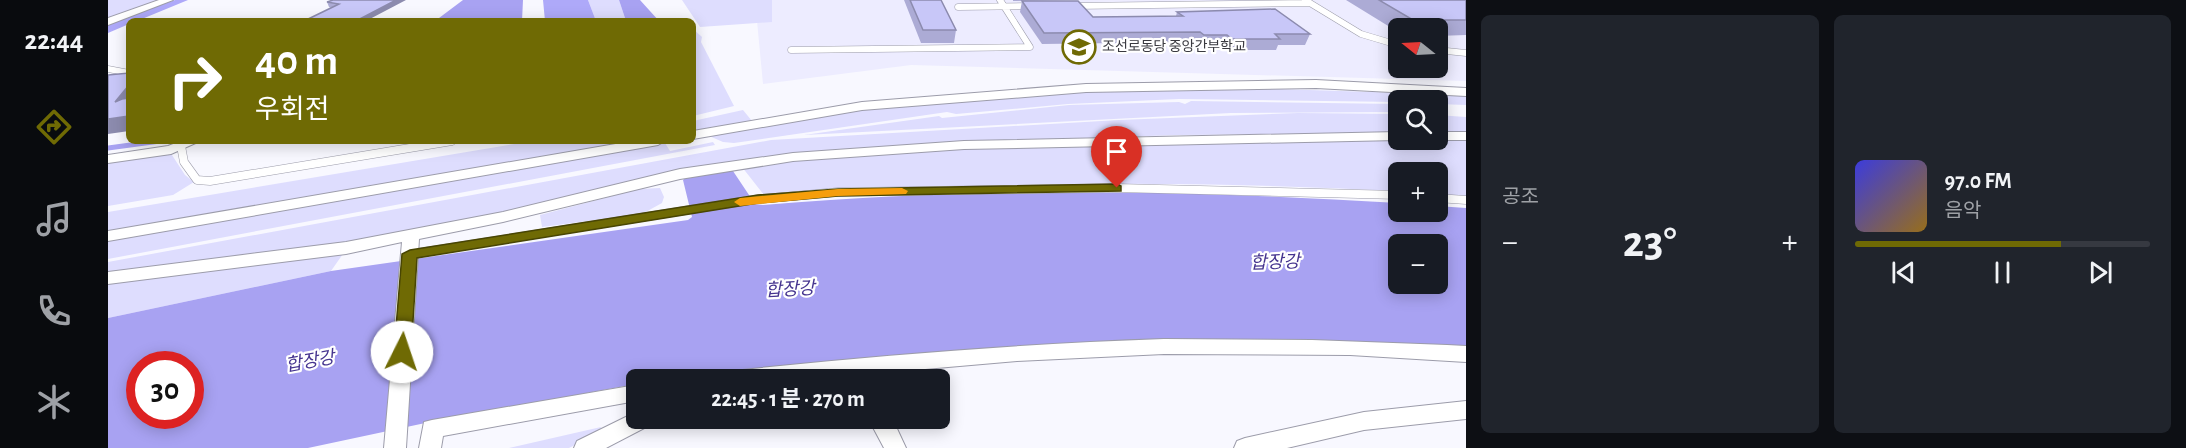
<!DOCTYPE html>
<html lang="ko">
<head>
<meta charset="utf-8">
<style>
	body { margin:0; font-family:"Alegreya Sans","Noto Sans KR",sans-serif; background:#20242c; color:#f1f3f6; height:100vh; display:flex; flex-direction:column; font-size:22px; white-space:nowrap }
	* { box-sizing:border-box; margin:0 }
	p { font-size:20px; color:#9ea1a6 }
	.icon { flex:none; width:33px; height:33px; fill:none; stroke:currentColor; stroke-width:2; stroke-linecap:round; stroke-linejoin:round }
	.map { position:relative; flex:1; overflow:hidden }
	.details { display:flex; flex-direction:column; gap:15px; padding:15px; background:#0d0f14; width:720px }
	.details>* { flex:none }
	.guide { position:absolute; left:18px; top:18px; width:570px; height:126px; border-radius:9px; box-shadow:0 3px 15px #0003; background:#6f6a04; color:#fff; overflow:hidden }
	.needle { width:39px; rotate:288deg }
	.tools { position:absolute; left:1280px; top:18px; display:grid; gap:12px }
	.tools a { display:grid; place-items:center; width:60px; height:60px; border-radius:9px; background:#171b24; box-shadow:0 3px 15px #0003; font-size:30px }
	.speed { position:absolute; left:18px; top:351px; display:flex; gap:12px; font-size:30px; font-weight:700; text-align:center }
	.speed>* { display:grid; place-content:center; width:78px; height:78px; border-radius:50%; background:#171b24; box-shadow:0 3px 15px #0003; line-height:1 }
	.speed .limit { border:9px solid #d22; background:#fff; color:#111 }
	.pin { position:absolute; display:grid; place-items:center; width:51px; height:51px; color:#fff; margin:-62px -26px; border-radius:50% 50% 50% 0; rotate:-45deg; box-shadow:0 0 6px #0007 }
	.pin .icon { rotate:45deg }
	.me { position:absolute; width:66px; margin:-33px; rotate:4deg; stroke-linejoin:round; filter:drop-shadow(0 0 4px #0008) }
	.turn { display:flex; align-items:center; gap:21px; height:126px; padding:0 30px; font-size:27px }
	.turn .icon { width:78px; height:78px; stroke-width:2.5 }
	.turn b { display:block; font-size:42px; line-height:51px }
	.big { font-size:45px; font-weight:700; line-height:1.1 }
	.details .widget { flex:1; display:flex; flex-direction:column; justify-content:center; gap:9px; min-width:0; padding:0 21px; border-radius:9px; background:#20242c }
	.song { display:flex; align-items:center; gap:18px }
	.cover { width:72px; height:72px; border-radius:9px; background:linear-gradient(135deg,hsl(240 70% 55%),hsl(40 70% 35%)) }
	.played { height:6px; border-radius:3px; background:linear-gradient(90deg,#6f6a04 70%,#363941 70%) }
	.keys { display:flex; justify-content:space-around; direction:ltr }
	.heat { display:flex; justify-content:space-between; align-items:center; font-size:33px; direction:ltr }
	.details .tiles { flex:1; display:grid; gap:15px; grid-template-columns:repeat(2,1fr) }
	.trip { position:absolute; left:518px; top:369px; width:324px; height:60px; border-radius:9px; background:#171b24; box-shadow:0 3px 15px #0003; font-weight:700; line-height:60px; text-align:center }
	main { display:flex; flex:1; min-height:0 }
	.tab-bar { display:flex; flex-direction:column; width:108px; justify-content:space-around; align-items:center; background:#090b0e; color:#9ea1a6 }
	.tab-bar .icon { width:42px; height:42px }
	.tab-bar .current { color:#6f6a04 }
	.tab-bar b { font-size:27px; color:#f1f3f6 }
	.map>svg:first-child { display:block }
</style>
</head>
<body>
<main>
<nav class="tab-bar">
<b>22:44</b>
<svg class="icon current" aria-label="directions" viewBox="0 0 24 24"><path d="M12 3l9 9-9 9-9-9zM9 14v-3h6M13 9l2 2-2 2"/></svg>
<svg class="icon" aria-label="music" viewBox="0 0 24 24"><path d="M9 18V5l10-2v13"/><circle cx="6" cy="18" r="3"/><circle cx="16" cy="16" r="3"/></svg>
<svg class="icon" aria-label="phone" viewBox="0 0 24 24"><path d="M5 4h4l2 5-3 2q2 4 5 5l2-3 5 2v4C11 20 4 13 5 4z"/></svg>
<svg class="icon" aria-label="climate" viewBox="0 0 24 24"><path d="M12 3v18M4 7l16 10M4 17L20 7"/></svg>
</nav>
<div class="map">
<svg width="1358" height="448" viewBox="0 0 1358 448">
	<rect width="100%" height="100%" fill="#f8f8ff"/>
	<!-- built -->
	<path fill="#edecff" fill-rule="evenodd" d="M647,0H1358V81L803,65L655,84ZM1290,28H1329V68H1290Z"/>
	<!-- green -->
	<path fill="#deddfe" d="M0,0H54L0,19Z
		M480,0H511L518,21H488Z
		M574,0H664V22L592,27Z
		M585,29L594,37L593,42L626,106L585,116V71L588,70L585,68Z
		M1109,87L1358,95V105L1329,104V100L1290,102L1071,99L960,104L848,114L839,112L626,143L615,142L599,135L754,109L942,93Z
		M1083,101L1290,104V112L1123,113L696,135L831,116L834,118L961,105L1071,102L1077,104Z
		M635,110L644,121L585,132V121Z
		M1190,113L1290,114V133L1071,135L854,142L686,154L572,170L396,213L230,246L0,275V262L663,140L1011,120Z
		M1329,115L1358,117V134L1329,133Z
		M1358,140V197L1329,194V172H1290V191C1081,181 869,179 660,200L634,167C873,140 1117,139 1358,140Z
		M424,141H532L0,233V212Z
		M605,142L607,145L0,259V241L557,143L562,151Z
		M62,152L77,175L86,182L65,195L0,206V162Z
		M552,188L556,197L554,203L534,214L434,227L432,215L531,189Z
		M237,251L223,271L0,318V281Z
		M493,427L491,433L461,448H401Z"/>
	<!-- forest -->
	<path fill="#aea9f9" d="M67,0H80L29,21H21V24L0,33V24Z
		M435,0H480L488,21H437Z"/>
	<!-- water -->
	<path fill="#a8a2f2" fill-rule="evenodd" d="M355,0H415L414,21H327Z
		M511,0H532L551,21H518Z
		M618,168L625,171L647,204L655,205C865,187 1079,190 1290,203V212H1329V206L1358,208V351L918,347L555,379L528,380V384L322,422L200,448H0V318L223,271L580,220L584,217L575,180L580,175ZM1290,244H1329V284H1290ZM32,364H82V416H32Z"/>
	<g fill="none" stroke-linecap="round" stroke-linejoin="round">
		<!-- stream -->
		<path stroke="#a8a2f2" stroke-width="5" d="M0,148L52,141"/>
		<defs>
			<path id="lane-far1" d="M1197,0L1253,34L1290,45
				M965,6L1202,3
				M850,7L922,6
				M683,50L922,47L892,0
				M1329,50L1358,53
				M0,69L21,73"/>
			<path id="lane" d="M73,146L76,162L89,180L102,181L344,141
				M1329,198L1358,200
				M302,254L650,199L730,192L1009,188L1290,195"/>
			<path id="street" d="M51,0H65L0,25V18Z
				M1208,80L1358,88V96L1208,88L978,92L754,110L585,139V131L754,102L978,84Z
				M1290,132V140H1293H1290L856,149L685,161L572,179L395,222L311,239L298,448H276L294,242L238,254L0,284V272L238,242L395,212L572,169L685,153L856,141Z
				M1329,132H1358V140H1326H1329Z
				M73,141H92L63,154L0,163V155L60,146Z
				M525,141H557L550,145L0,241V231Z
				M1056,339L1204,340L1339,345L1358,346V362L1242,355L1056,354L909,361L691,380H605L608,374L615,372C762,356 909,344 1056,339Z
				M528,385V401L335,436L333,448H311L316,422L324,420Z
				M1358,401V419L1256,430L1179,448H1126L1129,441L1137,438L1256,412Z
				M528,412V418H547L544,424L498,448H466L469,441Z
				M760,418H784L798,448H776Z"/>
		</defs>
		<!-- lane-far1 casing -->
		<use href="#lane-far1" stroke="#9c9caa" stroke-width="7"/>
		<!-- lane casing -->
		<use href="#lane" stroke="#9c9caa" stroke-width="9"/>
		<!-- street casing -->
		<use href="#street" stroke="#9c9caa" stroke-width="2"/>
		<!-- lane-far1 -->
		<use href="#lane-far1" stroke="#fff" stroke-width="6"/>
		<!-- lane -->
		<use href="#lane" stroke="#fff" stroke-width="8"/>
		<!-- street -->
		<use href="#street" fill="#fff" fill-rule="evenodd"/>
	</g>
	<!-- wall -->
	<path fill="#acabd5" d="M225,0L258,21L221,7L219,2Z
		M796,0H833L848,30L846,43H813Z
		M905,0H958L905,1Z
		M1238,0H1358V35L1329,36V28H1290V32Z
		M914,1L985,17L1068,16L1069,12L1202,34L1197,45H1170L1168,50H1120L1115,46H1092L1088,42L934,44L912,12Z"/>
	<!-- shaded-wall -->
	<path fill="#8c8bae" d="M288,0H298L258,21H248Z
		M21,85V109L7,102Z
		M21,116V131L0,134V119Z"/>
	<!-- building -->
	<path fill="#c8c7f8" stroke="#8c8bae" stroke-width="1.5" d="M225,0H288L248,21H196L231,4L219,2Z
		M802,0H833L848,30H815Z
		M1271,0H1358V20H1305Z
		M914,1H970L985,17L1075,16L1069,12L1167,9L1202,34H1167L1172,39H1124L1119,35H1096L1092,32L936,33Z
		M21,73V85L7,102L14,99L21,98V116L0,119V75Z"/>
	<!-- route -->
	<path fill="#6f6a04" stroke="#484503" stroke-width="1.5" d="M1009,184L1013,186V191L730,196L650,203L309,258L303,352L294,358L286,352L294,254L302,250L650,195L730,189Z"/>
	<!-- slow -->
	<path fill="#f59e0b" d="M794,188L800,191L798,194L730,196L632,206L626,202L632,198L730,189Z"/>
	<!-- icons -->
	<defs>
		<symbol id="university-ring" viewBox="-11 -11 22 22"><circle r="9.5" fill="#fff" stroke="#6f6a04" stroke-width="1.5"/><path d="M0-5L7-2L0 1L-7-2ZM-4 1L0 2.5L4 1V4Q0 6-4 4Z" fill="#6f6a04"/></symbol>
	</defs>
	<g fill-rule="evenodd">
		<use href="#university-ring" x="952" y="28" width="38" height="38"/>
	</g>
	<g text-anchor="middle" dominant-baseline="central" stroke-width="4.5" stroke-linejoin="round" paint-order="stroke">
		<!-- far-poi labels -->
		<g font-size="14" fill="#3a3a40" stroke="#fff" text-anchor="start">
			<text x="994" y="47">조선로동당 중앙간부학교</text>
		</g>
		<!-- water labels -->
		<g font-size="18" font-style="italic" fill="#45348f" stroke="#fff">
			<text transform="translate(1167 263) rotate(-2)">합장강</text>
			<text transform="translate(682 290) rotate(-3)">합장강</text>
			<text transform="translate(202 362) rotate(-10)">합장강</text>
		</g>
	</g>
</svg>
<div class="tools">
<a><svg class="needle" viewBox="-14 -14 28 28"><path d="M0-13l5 13h-10z" fill="#e53935"/><path d="M0 13l5-13h-10z" fill="#9ea1a6"/></svg></a>
<a><svg class="icon" aria-label="search" viewBox="0 0 24 24"><circle cx="10" cy="10" r="6"/><path d="M15 15l6 6"/></svg></a>
<a>+</a>
<a>−</a>
</div>
<div class="speed"><div class="limit">30</div></div>
<div class="pin" style="left:1009px;top:188px;background:#d93025"><svg class="icon" aria-label="arrive" viewBox="0 0 24 24"><path d="M6 21V4h12l-3 4 3 4H6"/></svg></div>
<svg class="me" style="left:294px;top:352px" viewBox="-20 -20 40 40"><circle r="19" fill="#fff"/><path d="M0-13L10 11 0 6-10 11z" fill="#6f6a04"/></svg>
<div class="trip">22:45 · 1 분 · 270 m</div>
<div class="guide">
<div class="turn"><svg class="icon" aria-label="right" viewBox="0 0 24 24"><path d="M7 20v-9h11M14 6l5 5-5 5"/></svg><div><b>40 m</b>우회전</div></div>
</div>
</div>
<section class="details">
<div class="tiles">
<div class="widget"><p>공조</p>
<div class="heat"><a>−</a><b class="big">23°</b><a>+</a></div>
</div>
<div class="widget">
<div class="song"><i class="cover"></i><div><b>97.0 FM</b><p>음악</p></div></div>
<div class="played"></div>
<div class="keys"><svg class="icon" aria-label="previous" viewBox="0 0 24 24"><path d="M18 5L8 12l10 7zM5 5v14"/></svg><svg class="icon" aria-label="pause" viewBox="0 0 24 24"><path d="M8 5v14M16 5v14"/></svg><svg class="icon" aria-label="next" viewBox="0 0 24 24"><path d="M6 5l10 7-10 7zM19 5v14"/></svg></div>
</div>
</div>
</section>
</main>
</body>
</html>
